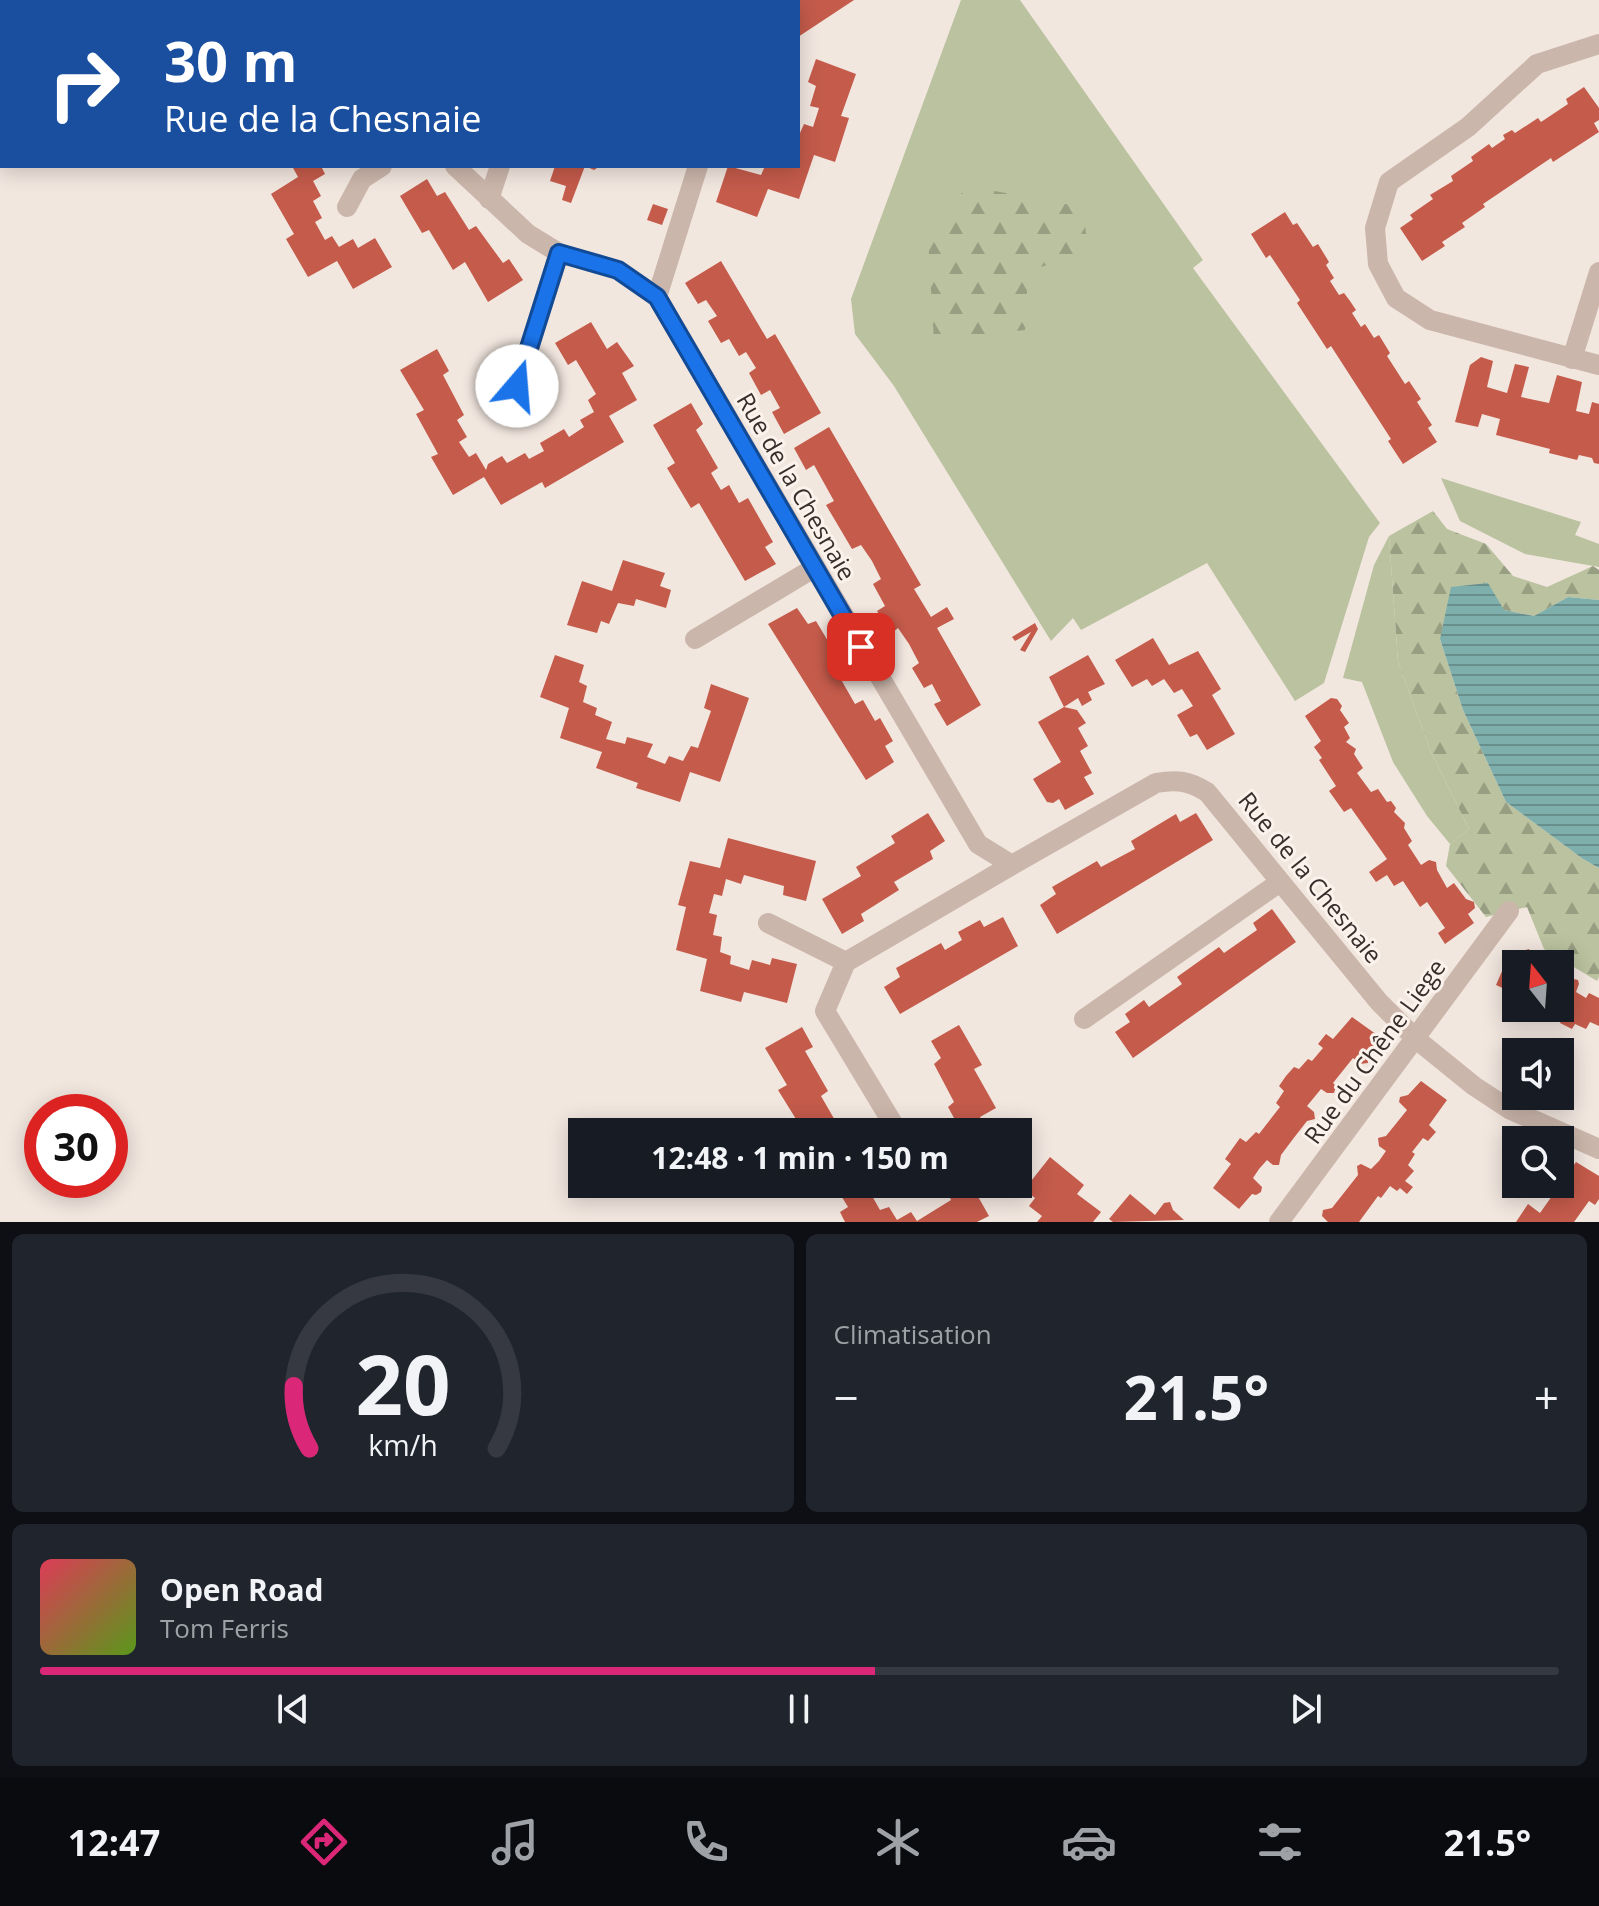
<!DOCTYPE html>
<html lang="fr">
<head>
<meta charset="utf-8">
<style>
	body { margin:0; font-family:"Open Sans",sans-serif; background:#20242c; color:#f1f3f6; height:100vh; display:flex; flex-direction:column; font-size:30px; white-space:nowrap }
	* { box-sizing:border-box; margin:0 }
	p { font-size:26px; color:#9ea1a6 }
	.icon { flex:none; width:44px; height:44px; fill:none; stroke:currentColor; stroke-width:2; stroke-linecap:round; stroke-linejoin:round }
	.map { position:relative; height:1222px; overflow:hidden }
	.side { display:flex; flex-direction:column; gap:12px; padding:12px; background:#0d0f14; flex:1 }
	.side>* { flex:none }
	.top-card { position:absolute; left:0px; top:0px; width:800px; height:168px; box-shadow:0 4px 20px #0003; background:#1a4fa0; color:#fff; overflow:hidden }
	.needle { width:52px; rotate:343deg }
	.controls { position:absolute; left:1502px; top:950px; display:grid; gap:16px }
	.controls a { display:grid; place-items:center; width:72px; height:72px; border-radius:0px; background:#171b24; box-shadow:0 4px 20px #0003; font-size:40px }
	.speed { position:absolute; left:24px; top:1094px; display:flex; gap:16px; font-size:40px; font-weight:700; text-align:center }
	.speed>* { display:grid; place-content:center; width:104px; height:104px; border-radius:50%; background:#171b24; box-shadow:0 4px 20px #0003; line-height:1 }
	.speed .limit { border:12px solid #d22; background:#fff; color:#111 }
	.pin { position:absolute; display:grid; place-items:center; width:68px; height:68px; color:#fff; margin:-34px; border-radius:16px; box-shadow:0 4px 12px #0006 }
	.me { position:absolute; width:88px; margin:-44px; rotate:18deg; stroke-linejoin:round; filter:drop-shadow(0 0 6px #0008) }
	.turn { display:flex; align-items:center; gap:28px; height:168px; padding:0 32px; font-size:36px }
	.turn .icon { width:104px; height:104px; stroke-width:2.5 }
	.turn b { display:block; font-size:56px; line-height:68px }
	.big { font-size:60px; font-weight:700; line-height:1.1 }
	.side .tile { flex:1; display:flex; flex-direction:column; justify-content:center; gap:12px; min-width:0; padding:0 28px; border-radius:12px; background:#20242c }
	.side .dial { align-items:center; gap:0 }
	.dial svg { height:208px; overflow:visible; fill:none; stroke:#363941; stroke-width:7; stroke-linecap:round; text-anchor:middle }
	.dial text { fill:#f1f3f6; stroke:none }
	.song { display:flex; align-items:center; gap:24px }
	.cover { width:96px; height:96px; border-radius:12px; background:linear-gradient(135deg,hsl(350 70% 55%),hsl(90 70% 35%)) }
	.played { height:8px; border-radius:4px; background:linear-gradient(90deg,#db2777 55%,#363941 55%) }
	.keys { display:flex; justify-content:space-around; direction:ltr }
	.heat { display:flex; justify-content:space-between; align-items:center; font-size:44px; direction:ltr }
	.side .tiles { flex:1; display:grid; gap:12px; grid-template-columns:1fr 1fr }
	.tile:last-child { grid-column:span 2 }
	.trip { position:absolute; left:568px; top:1118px; width:464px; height:80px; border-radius:0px; background:#171b24; box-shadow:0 4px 20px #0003; font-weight:700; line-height:80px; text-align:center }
	.dock { display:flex; height:128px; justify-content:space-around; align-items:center; background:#090b0e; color:#9ea1a6 }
	.dock .icon { width:56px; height:56px }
	.dock .selected { color:#db2777 }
	.dock b { font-size:36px; color:#f1f3f6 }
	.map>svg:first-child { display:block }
</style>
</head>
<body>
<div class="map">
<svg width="1599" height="1222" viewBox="0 0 1599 1222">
	<defs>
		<pattern id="forest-firs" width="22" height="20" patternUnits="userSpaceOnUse" patternTransform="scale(2)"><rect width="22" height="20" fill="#bac29f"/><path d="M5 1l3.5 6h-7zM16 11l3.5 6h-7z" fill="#989e82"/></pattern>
		<pattern id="water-rules" width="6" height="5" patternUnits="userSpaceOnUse" patternTransform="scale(2)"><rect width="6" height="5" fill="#7eafac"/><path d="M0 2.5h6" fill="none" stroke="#688f8c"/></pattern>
	</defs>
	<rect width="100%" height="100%" fill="#f2e7df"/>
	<!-- green -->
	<path fill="#bac29f" d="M961,0H1020L1203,260L1193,268L1380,523L1369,537L1324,683L1295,701L1207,563L1081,630L1073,618L1051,641L894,386L855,334L851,299Z
		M1441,478L1581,522L1575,535L1599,544V567L1525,554L1460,521Z
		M1389,536L1398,662L1431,752L1469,829L1450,844L1427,816L1393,762L1362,682L1343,678L1374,565Z"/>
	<!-- forest -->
	<path fill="url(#forest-firs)" d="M967,186L1082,207L1089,252L1028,271L1025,330L934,341L928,239Z
		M1433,511L1447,529L1486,544L1513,576L1547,587L1593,566L1599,570V600L1568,597L1534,616L1504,610L1440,639L1463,710L1506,802L1583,859L1599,868V977L1597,981L1544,949L1527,907L1486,917L1446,866L1450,844L1469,829L1431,752L1398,662L1389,536Z"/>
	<!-- water -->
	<path fill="url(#water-rules)" d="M1488,583L1504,610L1534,616L1568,597L1599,600V868L1583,859L1506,802L1463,710L1440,639L1451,587Z"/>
	<!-- building -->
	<path fill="#c45b4b" d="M798,0H854L798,37Z
		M816,59L856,74L841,116L849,118L835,162L814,155L799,199L768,189L757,217L716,202L728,166L761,175L765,166H798L800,133L804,124L813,127L819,108L810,106L816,86L808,82Z
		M1584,87L1599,108V120L1594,123L1599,132L1553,162L1551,158L1483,204L1485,207L1462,223L1465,227L1442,242L1445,246L1422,261L1400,228L1413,219L1410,215L1433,199L1430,195L1453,181L1451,176L1473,161L1471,157L1489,144L1492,148L1505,139L1503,135L1512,130L1515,133L1538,118L1541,122L1568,104L1566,99Z
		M292,166H321L325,174L313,181L321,196L313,201L322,218L315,222L325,240L332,236L339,247L353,239L358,248L375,238L392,267L353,289L337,261L308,277L286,239L294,234L271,194L298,177Z
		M555,166H600L594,170L585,166L571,203L562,200L566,186L550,181Z
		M427,179L437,196L445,192L469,230L476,226L503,263L509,259L523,280L488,302L465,262L453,270L429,230L422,233L400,196Z
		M653,204L668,209L662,225L647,220Z
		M1285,212L1293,225L1297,223L1313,247L1318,244L1329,262L1326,265L1334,278L1330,281L1339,295L1344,293L1350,301L1356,310L1352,313L1361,327L1365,324L1374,338L1379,335L1390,353L1387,356L1405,384L1409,381L1421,399L1417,402L1432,425L1428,428L1437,442L1403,464L1388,441L1391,439L1331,346L1327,349L1297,303L1300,300L1270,255L1266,258L1251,234Z
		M721,261L767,339L775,334L821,413L784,434L772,412L780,408L770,390L761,395L749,373L756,368L746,352L739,356L729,339L721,343L708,321L717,316L706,300L698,304L685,283Z
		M591,322L607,349L617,342L634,366L622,373L637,400L609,416L624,442L545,488L542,482L501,505L484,477L453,495L431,457L438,454L416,414L424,410L400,370L437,349L449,371L443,375L464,415L457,420L467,437L459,442L469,457L476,453L486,470L488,464L502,456L507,463L525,453L529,459L544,451L540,443L564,429L569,437L584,427L580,420L594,412L588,400L596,394L576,360L568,365L555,343Z
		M1481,357L1493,361L1487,387L1507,393L1515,364L1529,367L1521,397L1549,403L1557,375L1582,382L1576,411L1589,414L1592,402L1599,404V464L1594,463L1592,458L1579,455L1577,460L1549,453L1550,449L1496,435L1500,419L1482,414L1478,427L1455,422L1470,365Z
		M691,403L703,424L696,430L718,468L711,473L721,490L729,485L739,503L748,498L773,542L765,547L776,564L745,581L699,503L691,508L667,468L675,463L653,425Z
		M829,427L921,585L914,589L931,617L947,607L954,619L937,628L981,705L947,726L934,704L941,701L932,684L924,688L912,668L919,663L909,644L898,628L892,633L877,611L885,606L873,584L881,579L872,561L861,545L852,549L826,505L834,501L814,465L806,470L794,448Z
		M623,560L665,573L660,586L671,590L666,608L636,599L634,606L618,603L609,624L601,621L597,633L567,625L582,581L612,591Z
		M797,608L808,624L816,621L822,631L842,665L835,669L855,704L863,700L875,721L880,718L893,741L885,746L894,762L866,780L768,624Z
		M1035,623L1038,629L1025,652L1020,650L1031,632L1015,641L1012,637Z
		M1153,638L1169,665L1198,651L1221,689L1212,695L1235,734L1207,750L1197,734L1190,737L1177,715L1193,706L1182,689L1174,693L1164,679L1152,686L1147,679L1132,687L1115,660Z
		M555,655L584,665L579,682L587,686L583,702L597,708L595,715L612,722L606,739L625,744L627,737L653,744L647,757L665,764L669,756L683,761L691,746L698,748L711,711L704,708L711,684L749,698L720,782L690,772L680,802L636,788L638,783L596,768L602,752L560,738L569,708L540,697Z
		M1088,655L1105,684L1088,692L1092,700L1082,706L1078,698L1064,707L1049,677Z
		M1331,698L1337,699L1342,706L1340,710L1349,723L1344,727L1350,738L1346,742L1356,749L1354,754L1363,768L1357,773L1371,792L1378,789L1387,802L1391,801L1396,808L1394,812L1405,823L1404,828L1412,841L1408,845L1421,865L1429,860L1436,862L1437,870L1447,888L1454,883L1466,899L1474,902L1475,908L1468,914L1474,923L1445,944L1438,933L1445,928L1427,902L1420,907L1403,881L1394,886L1387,875L1376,882L1369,872L1387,859L1351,808L1344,812L1329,791L1336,786L1319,760L1322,758L1314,747L1321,741L1305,716Z
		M1064,707L1077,710L1086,723L1078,728L1088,746L1080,751L1092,773L1084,777L1094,794L1065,810L1059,799L1053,803L1047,802L1033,779L1061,762L1038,722Z
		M928,813L945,841L930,851L933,859L894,882L899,890L861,914L864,921L842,934L822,899L861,876L856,867L895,843L891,836Z
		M1196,813L1213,840L1057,934L1040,905L1056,894L1052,887L1097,861L1101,867L1135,849L1131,841L1176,814L1180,822Z
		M728,838L816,861L806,901L783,895L784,886L744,875L741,884L726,879L722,896L714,894L709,913L717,915L713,935L722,937L720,952L731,956L730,964L749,970L752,960L770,965L772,958L797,964L787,1003L744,992L741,1002L700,991L707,959L676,950L686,907L678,905L690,861L720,868Z
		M1272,909L1296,942L1133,1058L1115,1032L1130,1022L1125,1014L1144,1000L1149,1007L1182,984L1177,977L1219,947L1224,953L1257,930L1253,923Z
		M1003,917L1018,946L900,1014L884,987L900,977L896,968L941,943L945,950L962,940L958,932L980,920L984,927Z
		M1529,949L1533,956L1550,964H1516V986L1510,984L1507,990L1496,985L1509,955L1519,959L1522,951Z
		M1560,976L1578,980L1579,984L1576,992L1586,998L1589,993L1599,998V1026L1590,1022L1586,1029L1575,1024L1572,1029L1560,1023L1564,1014L1550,1008H1560Z
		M1352,1017L1380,1037L1367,1054L1368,1063L1360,1064L1353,1058L1333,1083L1336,1086L1334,1093H1327L1321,1089L1307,1106L1314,1112L1315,1119L1307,1121L1293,1139L1281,1155L1279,1165H1273L1267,1160L1259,1169L1253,1178L1262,1187L1261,1192L1256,1195L1252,1194L1239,1209L1213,1188L1231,1164L1225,1159L1240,1138L1246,1142L1256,1132L1259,1134L1280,1107L1276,1103L1284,1091L1279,1086L1286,1076L1294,1067L1299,1069L1308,1059L1312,1061L1323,1048L1318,1044L1326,1034L1333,1039Z
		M959,1025L982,1065L974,1069L996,1108L980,1117L989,1132H955L960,1129L948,1107L954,1102L934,1064L941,1058L931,1041Z
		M802,1027L813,1047L805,1051L828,1091L821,1096L840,1129L847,1125L852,1132H804L778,1090L787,1085L765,1048Z
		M1421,1081L1447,1100L1429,1125L1436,1132L1428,1141L1423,1138L1412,1152L1415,1154L1408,1165L1414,1171L1405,1181L1413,1187L1407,1194L1400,1188L1397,1191L1390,1186L1381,1198L1378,1196L1359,1222H1328L1322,1216L1323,1210L1332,1208L1358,1175L1357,1166L1361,1164L1371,1169L1379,1161L1386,1151L1379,1146L1378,1138L1386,1136L1407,1110L1399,1102L1400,1097L1408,1095Z
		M1050,1157L1084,1185L1077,1194L1101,1212L1093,1222H1037L1042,1216L1029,1206L1035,1198L1024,1190Z
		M1576,1162L1599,1176V1199L1595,1205L1589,1201L1574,1222H1516L1528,1204L1540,1213Z
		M834,1184H872L876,1191L871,1194L880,1210L889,1207L897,1220L911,1212L917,1221L951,1200L947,1192L960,1184H971L989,1216L977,1222H845L840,1212L848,1207Z
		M1130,1194L1155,1215L1164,1203L1170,1202L1173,1210L1184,1220L1113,1222L1109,1219Z"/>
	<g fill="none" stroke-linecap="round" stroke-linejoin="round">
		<!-- minor -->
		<path stroke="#cbb6ab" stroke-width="20" d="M347,0L348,2
			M749,2L750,0
			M1599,44L1537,64L1468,127L1389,182L1375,228L1378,264L1396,298L1430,320L1599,365
			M455,166L528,234L559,253L618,270L657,297L978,844L1012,865L1156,783C1177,779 1189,781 1207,792L1379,1002L1416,1039L1474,1086L1509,1109L1599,1149
			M489,199L500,166
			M347,207L362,179L382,166
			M657,297L698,166
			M1572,359L1599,272
			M517,386L559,253
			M695,639L814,568
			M768,923L846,962
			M1084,1019L1280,882
			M898,1132L825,1011L846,962L1012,865
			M1279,1222L1509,911"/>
	</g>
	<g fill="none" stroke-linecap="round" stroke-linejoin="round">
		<defs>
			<path id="route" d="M517,386L559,253L618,270L657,297L861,647"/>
		</defs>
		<!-- route casing -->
		<use href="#route" stroke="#114b97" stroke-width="20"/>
		<!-- route -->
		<use href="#route" stroke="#1a73e8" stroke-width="14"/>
	</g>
	<g text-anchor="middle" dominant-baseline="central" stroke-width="6" stroke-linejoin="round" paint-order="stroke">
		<!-- street labels -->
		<g font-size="24" fill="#382d2a" stroke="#faf2eb">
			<text transform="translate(797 486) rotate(60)">Rue de la Chesnaie</text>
			<text transform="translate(1311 877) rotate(51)">Rue de la Chesnaie</text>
			<text transform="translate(1374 1051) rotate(-54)">Rue du Chêne Liege</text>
		</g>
	</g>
</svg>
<div class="controls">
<a><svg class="needle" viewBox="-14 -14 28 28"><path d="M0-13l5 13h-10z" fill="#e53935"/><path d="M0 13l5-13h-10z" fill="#9ea1a6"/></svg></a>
<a><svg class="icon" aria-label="sound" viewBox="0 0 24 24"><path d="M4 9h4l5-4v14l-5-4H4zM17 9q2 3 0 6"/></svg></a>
<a><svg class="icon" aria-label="search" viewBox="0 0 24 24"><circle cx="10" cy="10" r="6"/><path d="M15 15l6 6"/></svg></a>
</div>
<div class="speed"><div class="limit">30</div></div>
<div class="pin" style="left:861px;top:647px;background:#d93025"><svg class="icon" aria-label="arrive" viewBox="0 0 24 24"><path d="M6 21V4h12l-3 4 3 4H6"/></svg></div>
<svg class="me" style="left:517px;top:386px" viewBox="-20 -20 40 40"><circle r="19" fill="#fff"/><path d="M0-13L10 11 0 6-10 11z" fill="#1a73e8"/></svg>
<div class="trip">12:48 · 1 min · 150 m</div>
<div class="top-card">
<div class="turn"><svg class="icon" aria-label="right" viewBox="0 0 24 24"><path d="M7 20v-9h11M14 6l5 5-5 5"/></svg><div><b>30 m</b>Rue de la Chesnaie</div></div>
</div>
</div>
<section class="side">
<div class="tiles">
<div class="tile dial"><svg viewBox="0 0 100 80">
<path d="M14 69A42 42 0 1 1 86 69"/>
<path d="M14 69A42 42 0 0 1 8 45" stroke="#db2777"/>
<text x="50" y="56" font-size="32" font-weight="700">20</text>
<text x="50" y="72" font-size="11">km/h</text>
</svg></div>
<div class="tile"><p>Climatisation</p>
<div class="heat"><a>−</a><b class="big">21.5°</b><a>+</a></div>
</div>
<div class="tile">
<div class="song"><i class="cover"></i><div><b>Open Road</b><p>Tom Ferris</p></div></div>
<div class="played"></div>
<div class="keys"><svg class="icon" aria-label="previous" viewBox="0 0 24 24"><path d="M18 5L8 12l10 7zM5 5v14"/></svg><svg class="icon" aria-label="pause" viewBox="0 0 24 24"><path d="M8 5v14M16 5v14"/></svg><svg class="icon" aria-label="next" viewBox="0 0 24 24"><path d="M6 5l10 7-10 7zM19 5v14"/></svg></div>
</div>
</div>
</section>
<nav class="dock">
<b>12:47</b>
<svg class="icon selected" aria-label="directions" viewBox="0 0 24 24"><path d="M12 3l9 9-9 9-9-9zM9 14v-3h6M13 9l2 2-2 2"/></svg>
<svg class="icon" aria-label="music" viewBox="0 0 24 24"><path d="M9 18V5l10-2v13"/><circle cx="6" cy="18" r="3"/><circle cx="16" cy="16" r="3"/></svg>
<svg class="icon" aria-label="phone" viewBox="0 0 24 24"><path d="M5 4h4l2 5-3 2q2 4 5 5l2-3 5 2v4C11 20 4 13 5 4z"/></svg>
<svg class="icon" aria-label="climate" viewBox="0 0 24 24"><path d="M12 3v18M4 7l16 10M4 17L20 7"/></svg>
<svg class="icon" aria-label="car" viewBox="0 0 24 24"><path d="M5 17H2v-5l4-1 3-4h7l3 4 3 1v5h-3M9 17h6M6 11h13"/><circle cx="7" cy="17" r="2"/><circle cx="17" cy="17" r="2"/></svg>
<svg class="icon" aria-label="filters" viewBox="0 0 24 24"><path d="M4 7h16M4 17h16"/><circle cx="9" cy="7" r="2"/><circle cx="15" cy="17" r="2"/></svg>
<b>21.5°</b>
</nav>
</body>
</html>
